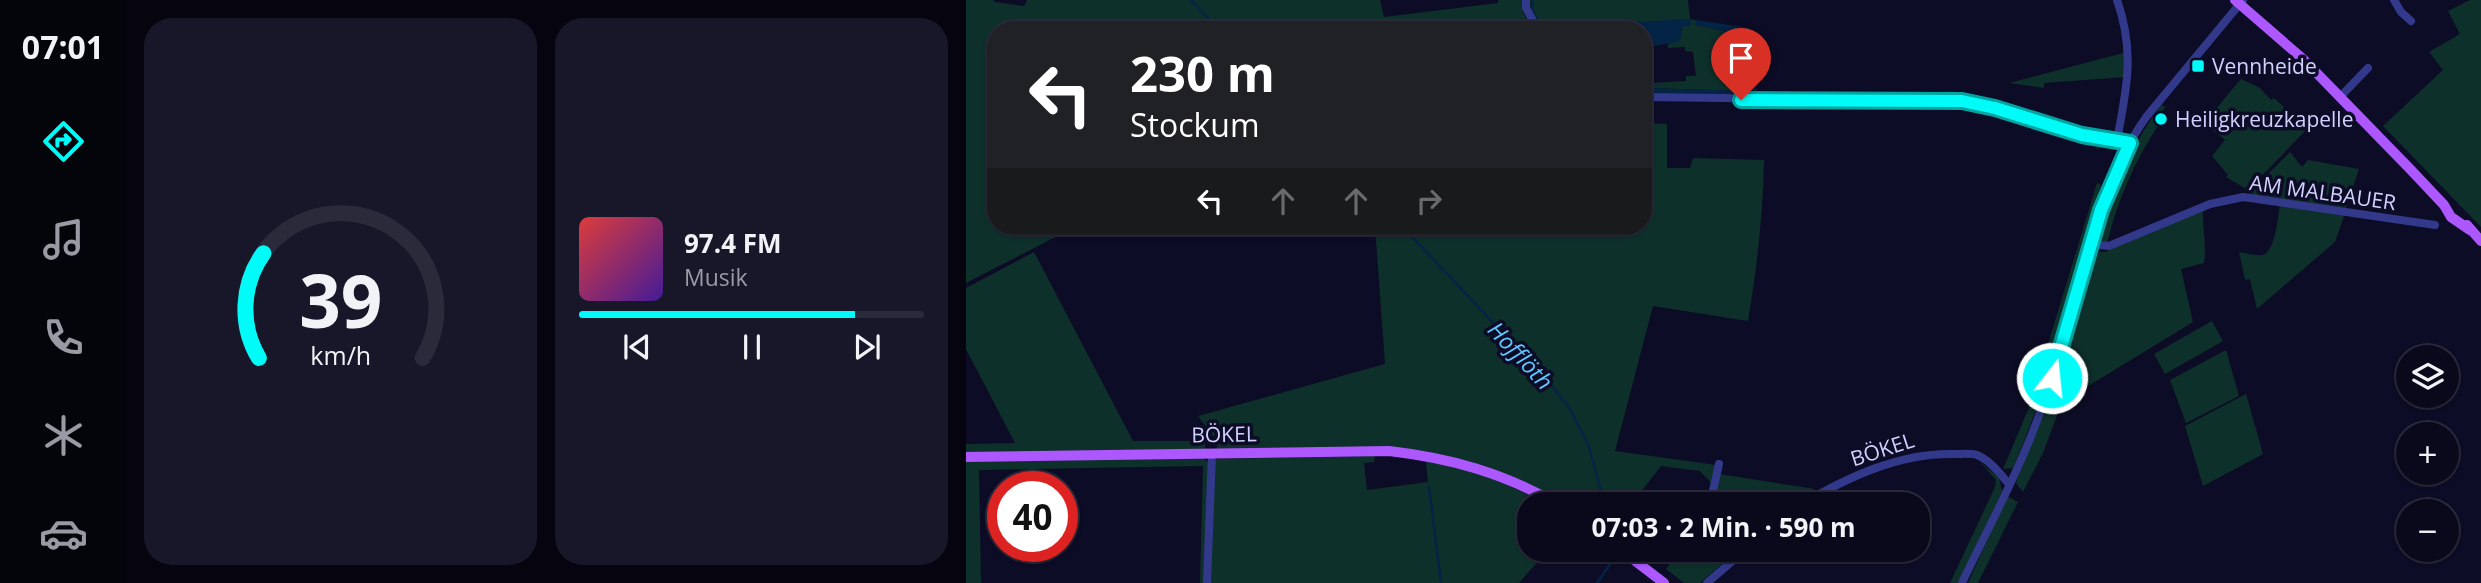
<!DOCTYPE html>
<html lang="de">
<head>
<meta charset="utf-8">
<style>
	body { margin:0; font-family:"Open Sans",sans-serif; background:#181729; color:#f1f3f6; height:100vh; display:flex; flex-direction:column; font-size:26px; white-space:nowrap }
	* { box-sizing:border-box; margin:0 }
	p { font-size:23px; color:#999aa3 }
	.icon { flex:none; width:38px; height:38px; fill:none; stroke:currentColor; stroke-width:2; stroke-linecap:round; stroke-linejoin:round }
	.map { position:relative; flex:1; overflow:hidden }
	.details { display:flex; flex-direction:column; gap:18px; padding:18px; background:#06050f; width:840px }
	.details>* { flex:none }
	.hud { position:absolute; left:21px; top:21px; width:665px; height:214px; border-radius:28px; box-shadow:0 2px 5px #0004,0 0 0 2px #2a2a3b; background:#202124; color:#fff; overflow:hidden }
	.fabs { position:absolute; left:1430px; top:345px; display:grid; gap:14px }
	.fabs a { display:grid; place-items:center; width:63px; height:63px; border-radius:50%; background:#0a091c; box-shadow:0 2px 5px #0004,0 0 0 2px #2a2a3b; font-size:35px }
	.speed { position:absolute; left:21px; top:471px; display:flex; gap:14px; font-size:35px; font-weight:700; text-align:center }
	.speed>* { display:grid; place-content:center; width:91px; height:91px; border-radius:50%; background:#0a091c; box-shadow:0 2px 5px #0004,0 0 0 2px #2a2a3b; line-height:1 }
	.speed .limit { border:10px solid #d22; background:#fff; color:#111 }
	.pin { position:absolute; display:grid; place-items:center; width:60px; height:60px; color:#fff; margin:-72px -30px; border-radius:50% 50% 50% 0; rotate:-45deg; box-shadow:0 0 7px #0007 }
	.pin .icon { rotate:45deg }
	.me { position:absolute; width:77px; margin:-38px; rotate:16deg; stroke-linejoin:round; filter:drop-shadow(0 0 5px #0008) }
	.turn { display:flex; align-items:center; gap:24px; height:147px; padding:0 28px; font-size:32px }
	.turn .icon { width:91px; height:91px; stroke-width:2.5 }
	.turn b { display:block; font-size:49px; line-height:60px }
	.lanes { display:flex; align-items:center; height:66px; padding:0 28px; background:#0003; justify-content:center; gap:35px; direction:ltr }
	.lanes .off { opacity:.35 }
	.details .widget { flex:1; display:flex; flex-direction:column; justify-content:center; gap:10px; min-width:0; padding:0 24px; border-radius:28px; background:#181729 }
	.details .dial { align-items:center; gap:0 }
	.dial svg { height:182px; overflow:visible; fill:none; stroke:#2a2a3b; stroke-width:7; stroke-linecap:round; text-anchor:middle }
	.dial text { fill:#f1f3f6; stroke:none }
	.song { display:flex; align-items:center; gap:21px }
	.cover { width:84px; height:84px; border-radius:10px; background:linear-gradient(135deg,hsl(0 70% 55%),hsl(260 70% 35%)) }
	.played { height:7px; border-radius:4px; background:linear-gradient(90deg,#00fcf8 80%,#2a2a3b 80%) }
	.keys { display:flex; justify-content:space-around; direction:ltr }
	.details .tiles { flex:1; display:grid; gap:18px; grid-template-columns:repeat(2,1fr) }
	.trip { position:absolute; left:551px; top:492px; width:413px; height:70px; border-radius:28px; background:#0a091c; box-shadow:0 2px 5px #0004,0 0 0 2px #2a2a3b; font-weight:700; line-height:70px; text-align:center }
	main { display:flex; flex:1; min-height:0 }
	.dock { display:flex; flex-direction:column; width:126px; justify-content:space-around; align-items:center; background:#04040b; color:#999aa3 }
	.dock .icon { width:49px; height:49px }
	.dock .current { color:#00fcf8 }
	.dock b { font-size:32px; color:#f1f3f6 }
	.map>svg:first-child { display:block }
</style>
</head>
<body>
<main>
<nav class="dock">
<b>07:01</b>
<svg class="icon current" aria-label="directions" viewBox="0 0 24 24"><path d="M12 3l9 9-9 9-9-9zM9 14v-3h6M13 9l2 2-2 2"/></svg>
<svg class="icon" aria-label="music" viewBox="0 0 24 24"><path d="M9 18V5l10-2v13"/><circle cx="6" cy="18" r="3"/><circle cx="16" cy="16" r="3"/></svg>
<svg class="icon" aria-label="phone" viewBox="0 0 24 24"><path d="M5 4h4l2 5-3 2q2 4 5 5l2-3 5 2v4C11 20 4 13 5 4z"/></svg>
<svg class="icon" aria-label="climate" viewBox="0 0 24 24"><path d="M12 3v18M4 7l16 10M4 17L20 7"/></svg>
<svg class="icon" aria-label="car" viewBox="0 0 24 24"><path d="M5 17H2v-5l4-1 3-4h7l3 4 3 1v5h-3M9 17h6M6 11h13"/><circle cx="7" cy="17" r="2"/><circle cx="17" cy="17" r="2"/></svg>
</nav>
<section class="details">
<div class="tiles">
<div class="widget dial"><svg viewBox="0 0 100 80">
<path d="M14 69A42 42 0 1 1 86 69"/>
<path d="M14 69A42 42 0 0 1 16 23" stroke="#00fcf8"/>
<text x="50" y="56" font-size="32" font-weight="700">39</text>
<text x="50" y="72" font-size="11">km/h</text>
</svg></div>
<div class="widget">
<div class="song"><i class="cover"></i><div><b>97.4 FM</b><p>Musik</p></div></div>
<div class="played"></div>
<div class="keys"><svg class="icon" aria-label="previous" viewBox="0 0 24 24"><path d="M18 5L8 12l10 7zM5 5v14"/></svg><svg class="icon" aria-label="pause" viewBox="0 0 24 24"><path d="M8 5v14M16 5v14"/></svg><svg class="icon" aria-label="next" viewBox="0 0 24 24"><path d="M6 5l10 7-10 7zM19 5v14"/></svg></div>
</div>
</div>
</section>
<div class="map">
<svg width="1515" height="583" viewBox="0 0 1515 583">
	<rect width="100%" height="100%" fill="#0d0c26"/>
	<!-- green -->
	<path fill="#0e302b" d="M0,0H27L29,2L58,6L61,0H414L418,17L532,3V0H556L557,13L567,30H30V226H111L0,283Z
		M564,0H722L724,19L730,20V25L776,35L781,91L677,88L679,47L685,83L720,81V76H730L727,52L719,51V47L702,48V44L714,40L716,27L651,23L648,30H576L565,11Z
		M1504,0H1515V227L1417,126L1477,70L1463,52L1494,34L1482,11Z
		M1161,52L1159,77L1078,83V88L1043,83Z
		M1275,79L1294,88L1305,100L1308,98L1319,108L1315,113L1333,127L1337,122L1343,127L1282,190L1260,177L1262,175L1246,156L1259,140L1238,123Z
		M1195,105L1200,107L1190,118L1193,124C1168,162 1152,200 1141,243L1129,239C1147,184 1162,152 1195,105Z
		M677,123L701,124V168H724L727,158L798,160C797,215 791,267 782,321L687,306L649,451L750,465L746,484L734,471L695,466L674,493L687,502L686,504H596L547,477L519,466L463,452L425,448L251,449V441L232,416L419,364L409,226H677Z
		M1324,152L1336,167L1342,160L1393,169L1380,208L1282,194Z
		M1131,183L1135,185C1110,280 1086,377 1047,468L1037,469L1062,410Z
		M1314,205L1379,213L1369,242L1291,309L1284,279L1279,280L1273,252C1280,253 1289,256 1296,255C1309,254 1312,216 1314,205Z
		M1237,210C1236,229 1241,245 1238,263L1215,269L1227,322L1096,402L1077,453L1057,492L1050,483C1056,460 1069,440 1076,418C1096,363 1110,307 1126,251L1139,252Z
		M68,252L167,441H239V449L0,453V444L49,443L0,349V288Z
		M1246,321L1257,341L1199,374L1188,354Z
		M1260,350L1273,396L1220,423L1204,380Z
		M1280,394L1297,454L1237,486L1219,426Z
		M409,456L408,462L398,463L401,490L462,482L460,464L462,458L519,475L582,504H564V550H582L553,583H243L249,461L251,459Z
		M237,458L242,462L240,583H234L237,466L13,470L15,583H0V461Z
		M1013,461L1033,478L1036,491L993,583H984L1029,487L1030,480Z
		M753,474L849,489L822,504H746Z
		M1041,496L1052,502L1012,583H1002Z
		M714,550H721L729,555L734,550H753L757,553V563L734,583H718L700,569Z"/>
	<!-- water -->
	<path fill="#042446" d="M724,19L725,25L716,27L714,40L711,42L677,48V45L683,40L677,30H648L650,23Z
		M730,20L784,28L791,97L677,94V88L781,91L776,35L730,25Z"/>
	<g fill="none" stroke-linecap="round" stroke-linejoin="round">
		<!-- stream -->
		<path stroke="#042446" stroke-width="2.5" d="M225,0L253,30
			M566,0L567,11L577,30
			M436,226L582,381L604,409L622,444L639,504
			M463,487L475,583
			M631,583L647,560V554"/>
		<!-- minor -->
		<path stroke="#32398a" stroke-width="8" d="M560,0V8L572,30
			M1151,0C1169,51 1161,88 1151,140
			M1428,0L1435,12L1445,21
			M677,97L996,101L1029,108L1110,133L1164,143
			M1374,97L1402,68
			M1124,244L1143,246L1244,204L1277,197L1469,225
			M744,504L753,464
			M836,504C882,477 935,452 989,454C996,454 1005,453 1011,455C1024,460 1034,474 1043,484
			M756,550L767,561
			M241,583L246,453
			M741,583L779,550
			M996,583C1024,524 1056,466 1077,404C1110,309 1121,199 1181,116L1277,0"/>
		<!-- major -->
		<path stroke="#ad58ff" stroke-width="10" d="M1269,0L1337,59L1445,170L1478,205L1485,217L1504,230
			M1501,225L1515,241
			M0,457L423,451C484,458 538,473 591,504
			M655,550L698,583"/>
	</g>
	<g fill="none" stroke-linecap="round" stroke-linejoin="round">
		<defs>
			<path id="route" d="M775,100L996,101L1029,108L1116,135L1164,143L1135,210L1086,378"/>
		</defs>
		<!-- route casing -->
		<use href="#route" stroke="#00a4a1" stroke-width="18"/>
		<!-- route -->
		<use href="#route" stroke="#00fcf8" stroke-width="12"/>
	</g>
	<!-- markers -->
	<g fill="#00fcf8" stroke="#0d0c26" stroke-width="2.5">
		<rect x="1225" y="59" width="14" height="14" rx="3.5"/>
		<circle cx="1195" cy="119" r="7"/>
	</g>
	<g text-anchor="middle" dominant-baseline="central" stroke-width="7" stroke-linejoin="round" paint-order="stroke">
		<!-- poi labels -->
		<g font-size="21" fill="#d1d1ff" stroke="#0d0c26" text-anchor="start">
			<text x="1246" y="66">Vennheide</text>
			<text x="1209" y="119">Heiligkreuzkapelle</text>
		</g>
		<!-- street labels -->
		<g font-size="21" fill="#d1d1ff" stroke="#0d0c26">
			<text transform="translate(1357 192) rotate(8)">AM MALBAUER</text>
			<text transform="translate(258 434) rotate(-1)">BÖKEL</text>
			<text transform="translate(916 449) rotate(-18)">BÖKEL</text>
		</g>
		<!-- water labels -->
		<g font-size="23" font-style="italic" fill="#5fc7ff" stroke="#0d0c26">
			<text transform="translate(555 355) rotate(47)">Hofflöth</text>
		</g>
	</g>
</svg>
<div class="fabs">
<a><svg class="icon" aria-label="layers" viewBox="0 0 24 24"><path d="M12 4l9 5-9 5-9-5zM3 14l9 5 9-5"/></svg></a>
<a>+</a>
<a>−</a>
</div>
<div class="speed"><div class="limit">40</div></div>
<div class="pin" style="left:775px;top:100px;background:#d93025"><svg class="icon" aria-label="arrive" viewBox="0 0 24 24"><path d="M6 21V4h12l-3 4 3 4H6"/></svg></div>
<svg class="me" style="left:1086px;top:378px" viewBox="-20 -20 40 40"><circle r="17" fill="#00fcf8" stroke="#fff" stroke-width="3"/><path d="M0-11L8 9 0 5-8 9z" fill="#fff"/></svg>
<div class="trip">07:03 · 2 Min. · 590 m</div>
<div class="hud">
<div class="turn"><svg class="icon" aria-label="left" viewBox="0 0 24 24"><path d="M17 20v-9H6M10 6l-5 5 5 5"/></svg><div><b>230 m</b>Stockum</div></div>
<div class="lanes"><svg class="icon" aria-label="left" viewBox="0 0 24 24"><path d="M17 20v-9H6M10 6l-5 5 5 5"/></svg><svg class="icon off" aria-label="ahead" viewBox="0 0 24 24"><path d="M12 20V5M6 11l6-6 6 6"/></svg><svg class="icon off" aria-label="ahead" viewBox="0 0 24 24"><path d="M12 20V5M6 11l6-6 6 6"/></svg><svg class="icon off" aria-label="right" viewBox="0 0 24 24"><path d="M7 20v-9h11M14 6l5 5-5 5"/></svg></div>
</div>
</div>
</main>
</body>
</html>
